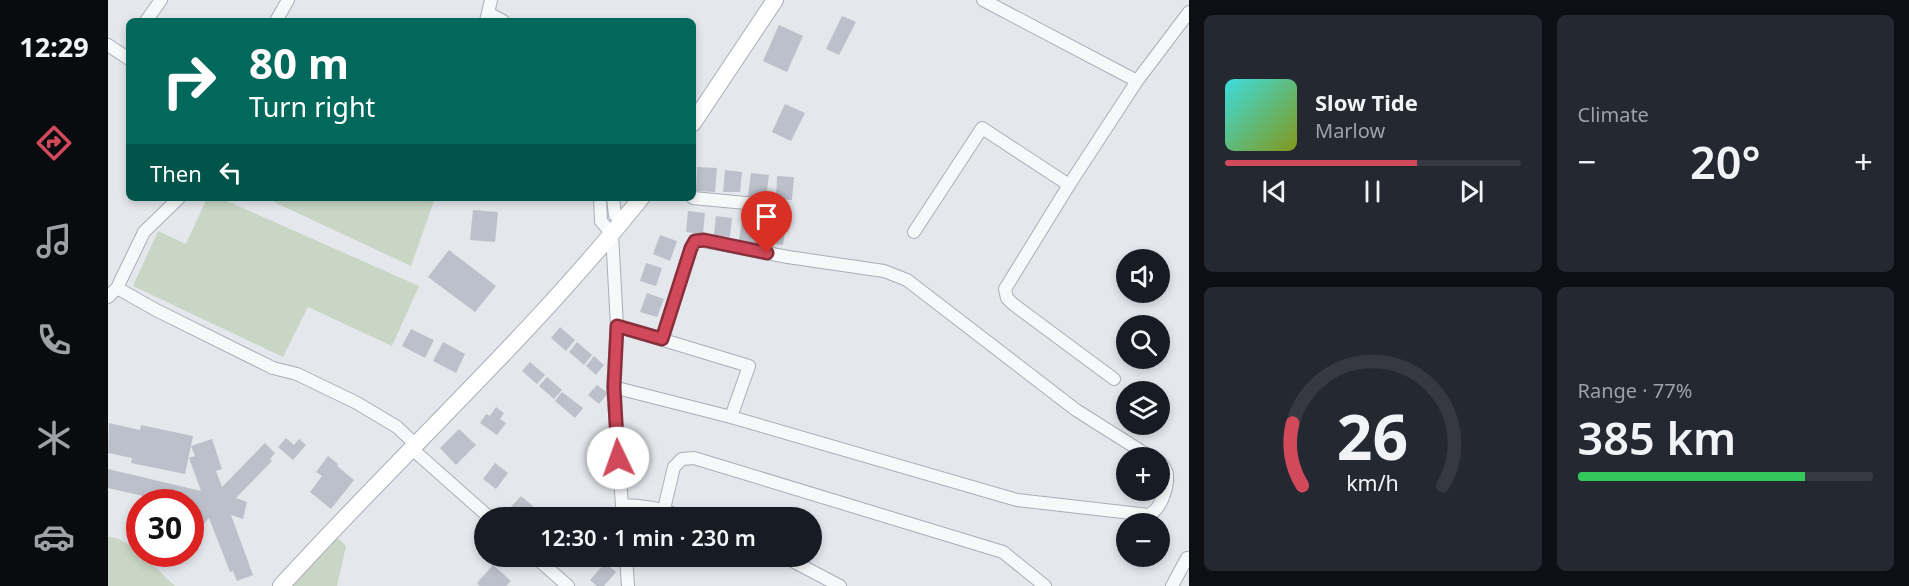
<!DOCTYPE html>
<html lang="en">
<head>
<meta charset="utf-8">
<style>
	body { margin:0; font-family:"Noto Sans",sans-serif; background:#242831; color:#f1f3f6; height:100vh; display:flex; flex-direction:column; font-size:22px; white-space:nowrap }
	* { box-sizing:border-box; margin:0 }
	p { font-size:20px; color:#9ea1a6 }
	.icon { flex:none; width:33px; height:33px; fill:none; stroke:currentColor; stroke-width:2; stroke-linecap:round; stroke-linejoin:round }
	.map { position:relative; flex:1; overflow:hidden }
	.sheet { display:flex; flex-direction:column; gap:15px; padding:15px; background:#0d0f14; width:720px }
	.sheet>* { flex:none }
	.guide { position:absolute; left:18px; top:18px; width:570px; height:183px; border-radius:9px; box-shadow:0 3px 9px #0003; background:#00695c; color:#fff; overflow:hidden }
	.tools { position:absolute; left:1008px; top:249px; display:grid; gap:12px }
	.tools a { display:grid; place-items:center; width:54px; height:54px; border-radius:50%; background:#171b24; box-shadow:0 3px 9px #0003; font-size:30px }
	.speed { position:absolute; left:18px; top:489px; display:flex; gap:12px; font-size:30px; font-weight:700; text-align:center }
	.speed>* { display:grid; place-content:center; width:78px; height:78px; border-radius:50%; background:#171b24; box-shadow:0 3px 9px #0003; line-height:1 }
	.speed .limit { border:9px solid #d22; background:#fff; color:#111 }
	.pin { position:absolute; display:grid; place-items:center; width:51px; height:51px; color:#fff; margin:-62px -26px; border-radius:50% 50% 50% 0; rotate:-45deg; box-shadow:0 0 6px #0007 }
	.pin .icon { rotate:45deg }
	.me { position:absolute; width:66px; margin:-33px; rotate:357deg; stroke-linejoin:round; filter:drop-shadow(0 0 4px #0008) }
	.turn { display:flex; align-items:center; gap:21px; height:126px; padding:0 24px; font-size:27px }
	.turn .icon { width:78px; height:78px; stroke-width:2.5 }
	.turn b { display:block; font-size:42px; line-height:51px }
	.then { display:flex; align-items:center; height:57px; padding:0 24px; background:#0003; gap:12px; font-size:22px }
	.big { font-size:45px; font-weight:600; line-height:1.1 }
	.sheet .card { flex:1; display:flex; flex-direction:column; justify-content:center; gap:9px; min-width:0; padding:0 21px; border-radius:9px; background:#242831 }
	.sheet .dial { align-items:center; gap:0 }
	.dial svg { height:156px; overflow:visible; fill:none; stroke:#363941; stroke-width:7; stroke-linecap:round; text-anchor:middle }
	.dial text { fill:#f1f3f6; stroke:none }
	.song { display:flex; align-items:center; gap:18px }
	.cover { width:72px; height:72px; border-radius:9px; background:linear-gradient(135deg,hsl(180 70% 55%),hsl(70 70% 35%)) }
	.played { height:6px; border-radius:3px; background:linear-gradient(90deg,#d1495b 65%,#363941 65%) }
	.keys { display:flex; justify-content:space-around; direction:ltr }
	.heat { display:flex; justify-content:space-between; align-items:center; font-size:33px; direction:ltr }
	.charge { height:9px; border-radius:4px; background:linear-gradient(90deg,#34c759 77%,#363941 0) }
	.sheet .tiles { flex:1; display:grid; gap:15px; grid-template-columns:repeat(2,1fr) }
	.trip { position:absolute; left:366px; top:507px; width:348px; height:60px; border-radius:30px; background:#171b24; box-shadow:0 3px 9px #0003; font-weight:600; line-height:60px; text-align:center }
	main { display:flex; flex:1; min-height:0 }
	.dock { display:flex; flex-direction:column; width:108px; justify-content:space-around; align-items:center; background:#090b0e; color:#9ea1a6 }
	.dock .icon { width:42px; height:42px }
	.dock .selected { color:#d1495b }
	.dock b { font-size:27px; color:#f1f3f6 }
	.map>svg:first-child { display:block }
</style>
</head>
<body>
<main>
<nav class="dock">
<b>12:29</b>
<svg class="icon selected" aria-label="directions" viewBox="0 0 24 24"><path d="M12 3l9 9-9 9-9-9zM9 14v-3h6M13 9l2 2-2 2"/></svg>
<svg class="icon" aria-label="music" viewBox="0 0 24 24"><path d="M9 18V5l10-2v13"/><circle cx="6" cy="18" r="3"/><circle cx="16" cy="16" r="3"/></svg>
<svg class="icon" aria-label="phone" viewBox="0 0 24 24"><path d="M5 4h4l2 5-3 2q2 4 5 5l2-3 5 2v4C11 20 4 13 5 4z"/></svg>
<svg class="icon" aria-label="climate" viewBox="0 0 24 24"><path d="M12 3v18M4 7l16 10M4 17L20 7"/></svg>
<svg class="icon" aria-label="car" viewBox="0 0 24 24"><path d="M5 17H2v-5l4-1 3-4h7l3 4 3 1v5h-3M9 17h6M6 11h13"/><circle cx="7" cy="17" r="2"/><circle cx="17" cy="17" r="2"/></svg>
</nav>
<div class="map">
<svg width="1081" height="586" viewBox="0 0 1081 586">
	<rect width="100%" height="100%" fill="#e4e7ec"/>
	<!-- green -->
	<path fill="#c9d6c5" d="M99,198H112L311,286L284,346L200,307L175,357L25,286L50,231L78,244Z
		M162,198H327L303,266L168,203Z
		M227,535L238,546L229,586H179Z
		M0,537C21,536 51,572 67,586H0Z"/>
	<!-- building -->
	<path fill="#bbc0ca" d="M734,16L748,22L731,55L718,49Z
		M671,25L695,36L679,72L655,61Z
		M677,104L697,113L683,141L664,132Z
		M589,167L609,168L607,192L588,191Z
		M617,170L634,172L632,192H615Z
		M643,173L661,175L658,198L640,196Z
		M669,176L686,177L684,200L668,199Z
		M365,210L390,212L387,242L362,240Z
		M580,211L597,213L595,234L578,232Z
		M608,216L624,218L622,237L606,235Z
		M634,221L653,224L650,244L631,240Z
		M663,223L678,224L675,245L661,243Z
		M552,235L569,241L562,261L545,254Z
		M341,250L388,286L367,312L320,277Z
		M538,263L554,268L548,286L532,281Z
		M539,293L556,299L549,317L532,312Z
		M452,327L467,340L458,351L443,338Z
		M303,329L326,340L317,358L294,346Z
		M335,342L357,354L348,373L325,361Z
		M469,342L484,355L476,365L461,352Z
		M486,356L496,365L488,375L478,366Z
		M422,362L437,375L429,384L414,371Z
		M439,377L454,390L446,399L431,386Z
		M489,385L500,393L491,404L480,395Z
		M454,392L475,408L467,418L447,401Z
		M388,407L396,413L392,419L398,423L389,435L372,423L378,414L382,416Z
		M1,423L32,430L33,425L85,436L77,474L23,463L24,458L0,453Z
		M351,429L368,445L348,465L332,448Z
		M178,438L186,445L191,439L198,445L185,460L170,447Z
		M104,439L114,469L108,471L114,487L157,443L167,453L162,459L164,461L128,498L139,502L135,519L123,515L145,575L129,581L125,571L122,572L101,518L82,539V520L91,511L82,508V502H61L0,488V469L93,491L81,458L87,456L83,446Z
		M220,456L230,464L229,466L246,480L223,509L202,492L214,476L208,472Z
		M387,463L400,473L388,489L375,479Z
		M413,496L425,506L415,518L402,508Z
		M497,563L508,572L496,586H489L482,580Z
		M385,565L403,581L398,586H372L369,583Z"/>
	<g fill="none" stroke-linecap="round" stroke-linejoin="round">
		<defs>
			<path id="street" d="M875,0L1029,81
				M380,13L395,21
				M38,21L53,0
				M168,21L180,0
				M378,21L383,0
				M0,45L21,59
				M492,198L493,221L504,234L509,326L505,387L515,518
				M505,198L507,215L514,222
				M585,198L669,206
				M806,232L874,128L961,185
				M9,288L48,310L165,368L189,374L249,403L289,427L307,444
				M0,297L9,288L36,232L71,198
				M509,326L641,366L623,417
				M554,339L583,248L587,241H596L680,257L776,271L799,280L968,410L1044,458
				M1006,379L905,304L899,298L897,289L961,185L1029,81L1081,12
				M505,387L623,417L909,500L1041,515C1053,509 1060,488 1059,475C1059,470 1055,466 1052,462
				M303,448L382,518
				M514,505C537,505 556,509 577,518
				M556,509L566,467L574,459L586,458L895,552L937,586
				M426,556L460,586
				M518,556L520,586
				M675,556L732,586
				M1064,586L1079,558"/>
			<path id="secondary" d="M585,123L667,0
				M173,586C292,455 423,336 533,198"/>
		</defs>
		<!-- street casing -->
		<use href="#street" stroke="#a9aeb7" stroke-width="14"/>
		<!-- secondary casing -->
		<use href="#secondary" stroke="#a9aeb7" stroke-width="18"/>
		<!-- street -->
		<use href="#street" stroke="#f7f8fa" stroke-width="12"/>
		<!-- secondary -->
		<use href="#secondary" stroke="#fff" stroke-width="16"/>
	</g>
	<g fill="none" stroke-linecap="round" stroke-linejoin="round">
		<defs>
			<path id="route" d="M510,458L506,387L509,326L554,339L583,248L587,241L596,240L659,253"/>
		</defs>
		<!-- route casing -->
		<use href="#route" stroke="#882f3b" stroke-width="15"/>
		<!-- route -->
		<use href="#route" stroke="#d1495b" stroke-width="10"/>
	</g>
</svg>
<div class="tools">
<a><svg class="icon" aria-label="sound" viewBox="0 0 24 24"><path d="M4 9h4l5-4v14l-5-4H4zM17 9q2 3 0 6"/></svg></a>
<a><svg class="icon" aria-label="search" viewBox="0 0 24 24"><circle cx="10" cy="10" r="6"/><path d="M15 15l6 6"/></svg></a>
<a><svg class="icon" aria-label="layers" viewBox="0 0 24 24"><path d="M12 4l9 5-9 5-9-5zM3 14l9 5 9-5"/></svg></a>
<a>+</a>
<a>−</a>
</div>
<div class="speed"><div class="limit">30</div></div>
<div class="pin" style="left:659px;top:253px;background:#d93025"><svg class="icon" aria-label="arrive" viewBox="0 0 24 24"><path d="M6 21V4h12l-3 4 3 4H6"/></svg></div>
<svg class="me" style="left:510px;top:458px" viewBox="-20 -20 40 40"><circle r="19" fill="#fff"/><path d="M0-13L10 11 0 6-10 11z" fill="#d1495b"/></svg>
<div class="trip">12:30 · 1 min · 230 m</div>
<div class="guide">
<div class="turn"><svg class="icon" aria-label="right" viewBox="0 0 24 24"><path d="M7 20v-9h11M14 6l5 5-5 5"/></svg><div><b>80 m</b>Turn right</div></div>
<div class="then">Then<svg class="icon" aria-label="left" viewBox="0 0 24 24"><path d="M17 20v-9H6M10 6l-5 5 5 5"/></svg></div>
</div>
</div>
<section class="sheet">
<div class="tiles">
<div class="card">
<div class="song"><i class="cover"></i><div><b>Slow Tide</b><p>Marlow</p></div></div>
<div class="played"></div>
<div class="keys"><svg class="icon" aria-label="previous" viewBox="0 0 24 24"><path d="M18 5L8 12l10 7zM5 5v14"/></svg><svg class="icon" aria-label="pause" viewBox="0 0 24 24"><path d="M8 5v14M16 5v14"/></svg><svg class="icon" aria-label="next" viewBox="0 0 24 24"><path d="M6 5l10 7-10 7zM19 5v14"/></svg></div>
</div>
<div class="card"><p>Climate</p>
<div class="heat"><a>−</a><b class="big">20°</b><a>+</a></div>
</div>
<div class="card dial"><svg viewBox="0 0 100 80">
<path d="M14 69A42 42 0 1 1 86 69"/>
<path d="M14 69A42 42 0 0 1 9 37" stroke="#d1495b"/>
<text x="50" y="56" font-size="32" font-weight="700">26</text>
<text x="50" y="72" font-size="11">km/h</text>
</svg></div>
<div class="card"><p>Range · 77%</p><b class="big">385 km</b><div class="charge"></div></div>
</div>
</section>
</main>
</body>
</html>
